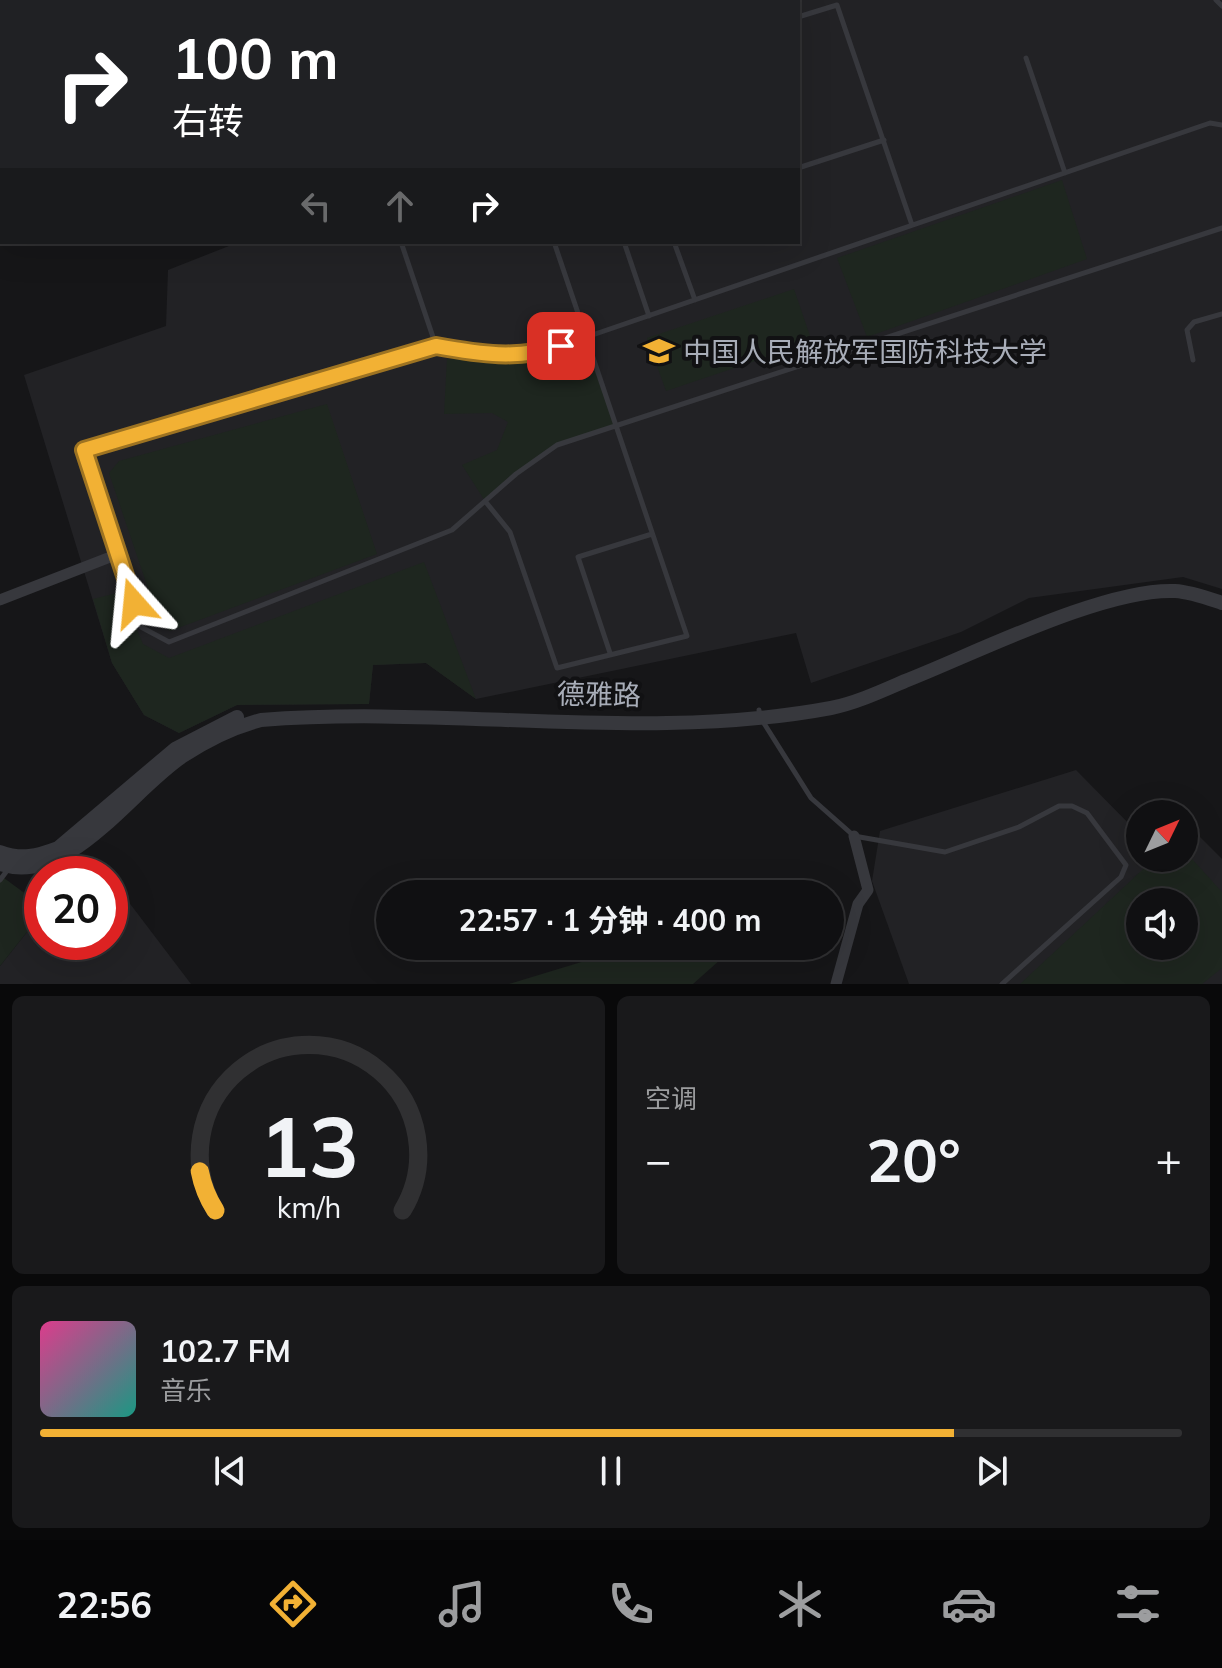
<!DOCTYPE html>
<html lang="zh">
<head>
<meta charset="utf-8">
<style>
	body { margin:0; font-family:Mulish,"Noto Sans SC",sans-serif; background:#19191b; color:#f1f3f6; height:100vh; display:flex; flex-direction:column; font-size:30px; white-space:nowrap }
	* { box-sizing:border-box; margin:0 }
	p { font-size:26px; color:#9c9d9f }
	.icon { flex:none; width:44px; height:44px; fill:none; stroke:currentColor; stroke-width:2; stroke-linecap:round; stroke-linejoin:round }
	.map { position:relative; height:984px; overflow:hidden }
	.panel { display:flex; flex-direction:column; gap:12px; padding:12px; background:#09090a; flex:1 }
	.panel>* { flex:none }
	.hud { position:absolute; left:0px; top:0px; width:800px; height:244px; box-shadow:0 8px 32px #0002,0 0 0 2px #303032; background:#202124; color:#fff; overflow:hidden }
	.needle { width:52px; rotate:47deg }
	.tools { position:absolute; left:1126px; top:800px; display:grid; gap:16px }
	.tools a { display:grid; place-items:center; width:72px; height:72px; border-radius:50%; background:#101012; box-shadow:0 8px 32px #0002,0 0 0 2px #303032; font-size:40px }
	.speed { position:absolute; left:24px; top:856px; display:flex; gap:16px; font-size:40px; font-weight:700; text-align:center }
	.speed>* { display:grid; place-content:center; width:104px; height:104px; border-radius:50%; background:#101012; box-shadow:0 8px 32px #0002,0 0 0 2px #303032; line-height:1 }
	.speed .limit { border:12px solid #d22; background:#fff; color:#111 }
	.pin { position:absolute; display:grid; place-items:center; width:68px; height:68px; color:#fff; margin:-34px; border-radius:16px; box-shadow:0 4px 12px #0006 }
	.me { position:absolute; width:88px; margin:-44px; rotate:342deg; stroke-linejoin:round; filter:drop-shadow(0 0 6px #0008) }
	.turn { display:flex; align-items:center; gap:28px; height:168px; padding:0 40px; font-size:36px }
	.turn .icon { width:104px; height:104px; stroke-width:2.5 }
	.turn b { display:block; font-size:56px; line-height:68px }
	.lanes { display:flex; align-items:center; height:76px; padding:0 40px; background:#0003; justify-content:center; gap:40px; direction:ltr }
	.lanes .off { opacity:.35 }
	.big { font-size:60px; font-weight:700; line-height:1.1 }
	.panel .tile { flex:1; display:flex; flex-direction:column; justify-content:center; gap:12px; min-width:0; padding:0 28px; border-radius:12px; background:#19191b }
	.panel .dial { align-items:center; gap:0 }
	.dial svg { height:208px; overflow:visible; fill:none; stroke:#303032; stroke-width:7; stroke-linecap:round; text-anchor:middle }
	.dial text { fill:#f1f3f6; stroke:none }
	.song { display:flex; align-items:center; gap:24px }
	.cover { width:96px; height:96px; border-radius:12px; background:linear-gradient(135deg,hsl(330 70% 55%),hsl(170 70% 35%)) }
	.played { height:8px; border-radius:4px; background:linear-gradient(90deg,#f2b134 80%,#303032 80%) }
	.keys { display:flex; justify-content:space-around; direction:ltr }
	.heat { display:flex; justify-content:space-between; align-items:center; font-size:44px; direction:ltr }
	.panel .tiles { flex:1; display:grid; gap:12px; grid-template-columns:1fr 1fr }
	.tile:last-child { grid-column:span 2 }
	.trip { position:absolute; left:376px; top:880px; width:468px; height:80px; border-radius:40px; background:#101012; box-shadow:0 8px 32px #0002,0 0 0 2px #303032; font-weight:700; line-height:80px; text-align:center }
	.menu { display:flex; height:128px; justify-content:space-around; align-items:center; background:#060607; color:#9c9d9f }
	.menu .icon { width:56px; height:56px }
	.menu .active { color:#f2b134 }
	.menu b { font-size:36px; color:#f1f3f6 }
	.map>svg:first-child { display:block }
</style>
</head>
<body>
<div class="map">
<svg width="1222" height="984" viewBox="0 0 1222 984">
	<rect width="100%" height="100%" fill="#161618"/>
	<!-- built -->
	<path fill="#222225" fill-rule="evenodd" d="M630,0H1222V589L1183,577L1029,598L961,632L811,683L796,633L476,699L426,663L373,665L369,704L237,705L179,733L144,715L112,663L24,375L166,326L168,270L239,242H798V2H623Z
		M1076,770L1140,835V858H1184V821L1222,859V984H909L872,881L880,831ZM1140,902H1184V946H1140Z
		M112,880L191,984H0V966L42,913V942H110Z"/>
	<!-- green -->
	<path fill="#1e261f" fill-rule="evenodd" d="M1062,180L1087,259L867,337L837,258Z
		M794,289L812,342L666,391L647,338Z
		M585,338L616,428L557,445L485,501L462,465L497,450L508,422L492,413L444,414L447,359L537,354Z
		M327,404L377,554L170,631L159,621L109,473L119,461Z
		M424,562L476,699L426,663L373,665L369,704L237,705L179,733L144,715L112,663L93,599L121,592L143,644L169,658Z
		M1184,850L1222,892V968L1202,984H1020L1155,858H1184ZM1184,902V946H1140V902Z
		M0,875L42,906V913L0,966Z
		M634,946H724L729,952L693,984H509Z"/>
	<g fill="none" stroke-linecap="round" stroke-linejoin="round">
		<!-- service -->
		<path stroke="#37383d" stroke-width="5" d="M691,0V2
			M1216,0L1222,6
			M676,2L683,0
			M798,17L837,5L912,225
			M1026,58L1065,173
			M798,168L884,140
			M401,242L436,346L493,357L537,354L1210,123L1222,125
			M624,242L649,316
			M674,242L695,300
			M436,346L84,450L141,627L169,642L452,530L516,474L557,445L1222,228
			M1193,360L1187,330L1194,322L1222,314
			M485,501L510,532L557,668L687,636L554,242
			M610,653L578,557L652,534
			M759,710L760,717L811,798L854,836L945,852L1019,827L1059,806H1072L1087,813L1126,865L1121,877L1002,984
			M0,880L9,868"/>
		<!-- minor -->
		<path stroke="#37383d" stroke-width="11" d="M0,600L118,554
			M836,984L858,904L868,890L854,836"/>
		<!-- tertiary -->
		<path stroke="#37383d" stroke-width="14" d="M0,852C22,860 37,856 58,848L175,749L237,717
			M0,864C69,887 131,790 183,756C207,740 234,727 261,720C450,705 644,743 831,708C856,703 882,691 905,681C974,654 1104,588 1175,591C1191,592 1207,598 1222,603"/>
	</g>
	<g fill="none" stroke-linecap="round" stroke-linejoin="round">
		<defs>
			<path id="route" d="M134,603L84,450L436,346C480,354 517,360 561,346"/>
		</defs>
		<!-- route casing -->
		<use href="#route" stroke="#9d7322" stroke-width="20"/>
		<!-- route -->
		<use href="#route" stroke="#f2b134" stroke-width="14"/>
	</g>
	<!-- icons -->
	<defs>
		<symbol id="university-bare" viewBox="-9 -9 18 18"><path d="M0-5L7-2L0 1L-7-2ZM-4 1L0 2.5L4 1V4Q0 6-4 4Z" fill="#f2b134" stroke="#111113" stroke-width="2.5" paint-order="stroke"/></symbol>
	</defs>
	<g fill-rule="evenodd">
		<use href="#university-bare" x="637" y="329" width="44" height="44"/>
	</g>
	<g text-anchor="middle" dominant-baseline="central" stroke-width="8" stroke-linejoin="round" paint-order="stroke">
		<!-- poi labels -->
		<g font-size="28" fill="#a8adb8" stroke="#111113" text-anchor="start">
			<text x="683" y="351">中国人民解放军国防科技大学</text>
		</g>
		<!-- street labels -->
		<g font-size="28" fill="#a8adb8" stroke="#111113">
			<text transform="translate(599 694) rotate(1)">德雅路</text>
		</g>
	</g>
</svg>
<div class="tools">
<a><svg class="needle" viewBox="-14 -14 28 28"><path d="M0-13l5 13h-10z" fill="#e53935"/><path d="M0 13l5-13h-10z" fill="#9c9d9f"/></svg></a>
<a><svg class="icon" aria-label="sound" viewBox="0 0 24 24"><path d="M4 9h4l5-4v14l-5-4H4zM17 9q2 3 0 6"/></svg></a>
</div>
<div class="speed"><div class="limit">20</div></div>
<div class="pin" style="left:561px;top:346px;background:#d93025"><svg class="icon" aria-label="arrive" viewBox="0 0 24 24"><path d="M6 21V4h12l-3 4 3 4H6"/></svg></div>
<svg class="me" style="left:134px;top:603px" viewBox="-20 -20 40 40"><path d="M0-17L14 15 0 8-14 15z" fill="#f2b134" stroke="#fff" stroke-width="4"/></svg>
<div class="trip">22:57 · 1 分钟 · 400 m</div>
<div class="hud">
<div class="turn"><svg class="icon" aria-label="right" viewBox="0 0 24 24"><path d="M7 20v-9h11M14 6l5 5-5 5"/></svg><div><b>100 m</b>右转</div></div>
<div class="lanes"><svg class="icon off" aria-label="left" viewBox="0 0 24 24"><path d="M17 20v-9H6M10 6l-5 5 5 5"/></svg><svg class="icon off" aria-label="ahead" viewBox="0 0 24 24"><path d="M12 20V5M6 11l6-6 6 6"/></svg><svg class="icon" aria-label="right" viewBox="0 0 24 24"><path d="M7 20v-9h11M14 6l5 5-5 5"/></svg></div>
</div>
</div>
<section class="panel">
<div class="tiles">
<div class="tile dial"><svg viewBox="0 0 100 80">
<path d="M14 69A42 42 0 1 1 86 69"/>
<path d="M14 69A42 42 0 0 1 8 54" stroke="#f2b134"/>
<text x="50" y="56" font-size="32" font-weight="700">13</text>
<text x="50" y="72" font-size="11">km/h</text>
</svg></div>
<div class="tile"><p>空调</p>
<div class="heat"><a>−</a><b class="big">20°</b><a>+</a></div>
</div>
<div class="tile">
<div class="song"><i class="cover"></i><div><b>102.7 FM</b><p>音乐</p></div></div>
<div class="played"></div>
<div class="keys"><svg class="icon" aria-label="previous" viewBox="0 0 24 24"><path d="M18 5L8 12l10 7zM5 5v14"/></svg><svg class="icon" aria-label="pause" viewBox="0 0 24 24"><path d="M8 5v14M16 5v14"/></svg><svg class="icon" aria-label="next" viewBox="0 0 24 24"><path d="M6 5l10 7-10 7zM19 5v14"/></svg></div>
</div>
</div>
</section>
<nav class="menu">
<b>22:56</b>
<svg class="icon active" aria-label="directions" viewBox="0 0 24 24"><path d="M12 3l9 9-9 9-9-9zM9 14v-3h6M13 9l2 2-2 2"/></svg>
<svg class="icon" aria-label="music" viewBox="0 0 24 24"><path d="M9 18V5l10-2v13"/><circle cx="6" cy="18" r="3"/><circle cx="16" cy="16" r="3"/></svg>
<svg class="icon" aria-label="phone" viewBox="0 0 24 24"><path d="M5 4h4l2 5-3 2q2 4 5 5l2-3 5 2v4C11 20 4 13 5 4z"/></svg>
<svg class="icon" aria-label="climate" viewBox="0 0 24 24"><path d="M12 3v18M4 7l16 10M4 17L20 7"/></svg>
<svg class="icon" aria-label="car" viewBox="0 0 24 24"><path d="M5 17H2v-5l4-1 3-4h7l3 4 3 1v5h-3M9 17h6M6 11h13"/><circle cx="7" cy="17" r="2"/><circle cx="17" cy="17" r="2"/></svg>
<svg class="icon" aria-label="filters" viewBox="0 0 24 24"><path d="M4 7h16M4 17h16"/><circle cx="9" cy="7" r="2"/><circle cx="15" cy="17" r="2"/></svg>
</nav>
</body>
</html>
